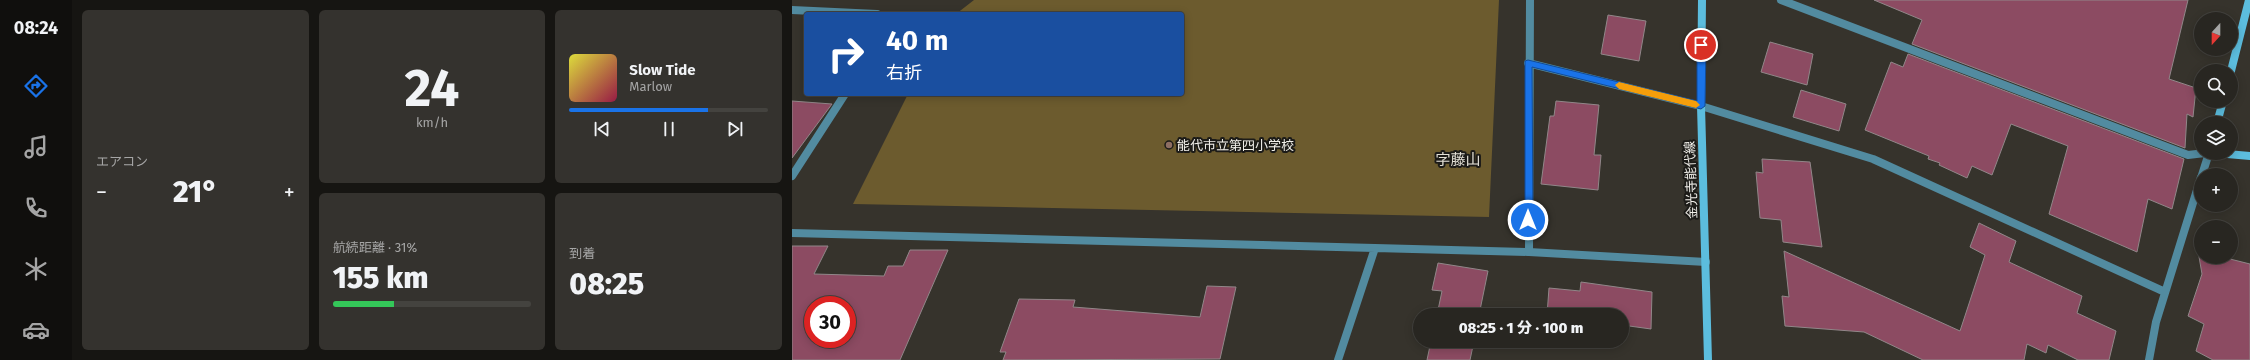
<!DOCTYPE html>
<html lang="ja">
<head>
<meta charset="utf-8">
<style>
	body { margin:0; font-family:"Fira Sans","Noto Sans JP",sans-serif; background:#34322e; color:#f1f3f6; height:100vh; display:flex; flex-direction:column; font-size:15px; white-space:nowrap }
	* { box-sizing:border-box; margin:0 }
	p { font-size:13px; color:#a5a5a5 }
	.icon { flex:none; width:22px; height:22px; fill:none; stroke:currentColor; stroke-width:2; stroke-linecap:round; stroke-linejoin:round }
	.map { position:relative; flex:1; overflow:hidden }
	.sheet { display:flex; flex-direction:column; gap:10px; padding:10px; background:#161512; width:720px }
	.sheet>* { flex:none }
	.hud { position:absolute; left:12px; top:12px; width:380px; height:84px; border-radius:4px; box-shadow:0 2px 10px #0003,0 0 0 1px #44433f; background:#1a4fa0; color:#fff; overflow:hidden }
	.needle { width:26px; rotate:201deg }
	.tools { position:absolute; left:1402px; top:12px; display:grid; gap:8px }
	.tools a { display:grid; place-items:center; width:44px; height:44px; border-radius:50%; background:#282621; box-shadow:0 2px 10px #0003,0 0 0 1px #44433f; font-size:20px }
	.speed { position:absolute; left:12px; top:296px; display:flex; gap:8px; font-size:20px; font-weight:700; text-align:center }
	.speed>* { display:grid; place-content:center; width:52px; height:52px; border-radius:50%; background:#282621; box-shadow:0 2px 10px #0003,0 0 0 1px #44433f; line-height:1 }
	.speed .limit { border:6px solid #d22; background:#fff; color:#111 }
	.pin { position:absolute; display:grid; place-items:center; width:34px; height:34px; color:#fff; margin:-17px; border:2px solid #fff; border-radius:50%; box-shadow:0 1px 4px #0007 }
	.me { position:absolute; width:44px; margin:-22px; rotate:0deg; stroke-linejoin:round; filter:drop-shadow(0 0 3px #0008) }
	.turn { display:flex; align-items:center; gap:14px; height:84px; padding:0 16px; font-size:18px }
	.turn .icon { width:52px; height:52px; stroke-width:2.5 }
	.turn b { display:block; font-size:28px; line-height:34px }
	.big { font-size:30px; font-weight:800; line-height:1.1 }
	.sheet .tile { flex:1; display:flex; flex-direction:column; justify-content:center; gap:6px; min-width:0; padding:0 14px; border-radius:6px; background:#34322e }
	.sheet .dial { align-items:center; gap:0 }
	.dial b { font-size:52px; line-height:1 }
	.song { display:flex; align-items:center; gap:12px }
	.cover { width:48px; height:48px; border-radius:6px; background:linear-gradient(135deg,hsl(60 70% 55%),hsl(340 70% 35%)) }
	.played { height:4px; border-radius:2px; background:linear-gradient(90deg,#1a73e8 70%,#44433f 70%) }
	.keys { display:flex; justify-content:space-around; direction:ltr }
	.heat { display:flex; justify-content:space-between; align-items:center; font-size:22px; direction:ltr }
	.charge { height:6px; border-radius:3px; background:linear-gradient(90deg,#34c759 31%,#44433f 0) }
	.sheet .tiles { flex:1; display:grid; gap:10px; grid-template-columns:repeat(3,1fr) }
	.tile:first-child { grid-row:span 2 }
	.trip { position:absolute; left:621px; top:308px; width:216px; height:40px; border-radius:20px; background:#282621; box-shadow:0 2px 10px #0003,0 0 0 1px #44433f; font-weight:800; line-height:40px; text-align:center }
	main { display:flex; flex:1; min-height:0 }
	.dock { display:flex; flex-direction:column; width:72px; justify-content:space-around; align-items:center; background:#100f0d; color:#a5a5a5 }
	.dock .icon { width:28px; height:28px }
	.dock .selected { color:#1a73e8 }
	.dock b { font-size:18px; color:#f1f3f6 }
	.map>svg:first-child { display:block }
</style>
</head>
<body>
<main>
<nav class="dock">
<b>08:24</b>
<svg class="icon selected" aria-label="directions" viewBox="0 0 24 24"><path d="M12 3l9 9-9 9-9-9zM9 14v-3h6M13 9l2 2-2 2"/></svg>
<svg class="icon" aria-label="music" viewBox="0 0 24 24"><path d="M9 18V5l10-2v13"/><circle cx="6" cy="18" r="3"/><circle cx="16" cy="16" r="3"/></svg>
<svg class="icon" aria-label="phone" viewBox="0 0 24 24"><path d="M5 4h4l2 5-3 2q2 4 5 5l2-3 5 2v4C11 20 4 13 5 4z"/></svg>
<svg class="icon" aria-label="climate" viewBox="0 0 24 24"><path d="M12 3v18M4 7l16 10M4 17L20 7"/></svg>
<svg class="icon" aria-label="car" viewBox="0 0 24 24"><path d="M5 17H2v-5l4-1 3-4h7l3 4 3 1v5h-3M9 17h6M6 11h13"/><circle cx="7" cy="17" r="2"/><circle cx="17" cy="17" r="2"/></svg>
</nav>
<section class="sheet">
<div class="tiles">
<div class="tile"><p>エアコン</p>
<div class="heat"><a>−</a><b class="big">21°</b><a>+</a></div>
</div>
<div class="tile dial"><b>24</b><p>km/h</p></div>
<div class="tile">
<div class="song"><i class="cover"></i><div><b>Slow Tide</b><p>Marlow</p></div></div>
<div class="played"></div>
<div class="keys"><svg class="icon" aria-label="previous" viewBox="0 0 24 24"><path d="M18 5L8 12l10 7zM5 5v14"/></svg><svg class="icon" aria-label="pause" viewBox="0 0 24 24"><path d="M8 5v14M16 5v14"/></svg><svg class="icon" aria-label="next" viewBox="0 0 24 24"><path d="M6 5l10 7-10 7zM19 5v14"/></svg></div>
</div>
<div class="tile"><p>航続距離 · 31%</p><b class="big">155 km</b><div class="charge"></div></div>
<div class="tile"><p>到着</p><b class="big">08:25</b></div>
</div>
</section>
<div class="map">
<svg width="1458" height="360" viewBox="0 0 1458 360">
	<rect width="100%" height="100%" fill="#36332c"/>
	<!-- green -->
	<path fill="#6c5b2e" d="M182,0H707L697,217L61,204L116,94H390V14H164Z"/>
	<!-- building -->
	<path fill="#8c4b62" stroke="#918789" fill-rule="evenodd" d="M1082,0H1396L1377,79L1404,88L1401,117L1395,114L1393,148L1120,44L1130,20Z
		M816,15L854,21L847,61L809,54Z
		M978,42L1021,54L1015,85L969,72Z
		M1116,54L1392,159L1380,209L1356,199L1345,252L1257,214L1276,146L1219,124L1200,175L1180,166L1175,178L1147,165L1148,163L1136,159L1137,156L1073,130L1099,62L1111,67Z
		M1009,90L1054,104L1047,131L1001,117Z
		M0,101L40,104L0,158Z
		M764,101L807,105L802,155H809L806,190L749,184L758,116H762Z
		M970,159L1018,162L1030,247L991,242L989,220L968,218L964,172L971,173Z
		M1187,223L1224,241L1217,262L1290,296L1285,313L1324,331L1317,360H1286L1256,345L1254,353L1235,344L1232,360H1131L1072,332L993,326L990,296L997,297L992,251L1168,331L1193,255L1178,247Z
		M0,246H36L22,274L92,276L96,266H111L118,250H156L108,360H0ZM21,305H55V339H21Z
		M1406,251L1409,252V257H1430L1458,264V360H1421L1404,351L1412,324L1396,316L1410,274Z
		M646,263L696,271L687,315H645L650,291L640,290Z
		M789,282L860,292L859,329L830,325V315H755L757,288L788,291Z
		M415,286L444,287L428,359L211,360L214,352H208L227,299L283,300L281,307L408,317Z
		M639,341H682L678,360H635Z"/>
	<g fill="none" stroke-linecap="round" stroke-linejoin="round">
		<!-- lane -->
		<path stroke="#528ba0" stroke-width="8" d="M989,0L1396,155L1413,153
			M0,10L85,14
			M0,176L53,94
			M0,233L583,248
			M546,360L583,248L737,252L914,262"/>
		<!-- street -->
		<path stroke="#528ba0" stroke-width="8" d="M736,63L909,106L1081,159L1373,292
			M1410,175L1417,153
			M737,252L738,0
			M1357,360L1364,322L1409,177"/>
		<!-- secondary -->
		<path stroke="#5cbdde" stroke-width="8" d="M910,0L909,106L916,360
			M1439,71L1457,0
			M1425,123L1431,101
			M1424,153L1458,156"/>
	</g>
	<!-- route -->
	<path fill="#1a73e8" stroke="#114b97" d="M909,42L914,45L913,106L909,109L740,67L741,220L740,223H733V61L736,60L905,101V45Z"/>
	<!-- slow -->
	<path fill="#f59e0b" d="M827,82L904,101L908,105L904,108L827,89L823,85Z"/>
	<!-- markers -->
	<circle fill="#8d6e63" stroke="#1c1b18" stroke-width="1.5" cx="377" cy="145" r="4"/>
	<g text-anchor="middle" dominant-baseline="central" stroke-width="4" stroke-linejoin="round" paint-order="stroke">
		<!-- poi labels -->
		<g font-size="13" fill="#f1efea" stroke="#1c1b18" text-anchor="start">
			<text x="385" y="145">能代市立第四小学校</text>
		</g>
		<!-- street labels -->
		<g font-size="13" fill="#f1efea" stroke="#1c1b18">
			<text transform="translate(899 180) rotate(-92)">金光寺能代線</text>
		</g>
		<!-- quarter labels -->
		<g font-size="15" fill="#e2dfd5" stroke="#1c1b18">
			<text x="666" y="160">字藤山</text>
		</g>
	</g>
</svg>
<div class="tools">
<a><svg class="needle" viewBox="-14 -14 28 28"><path d="M0-13l5 13h-10z" fill="#e53935"/><path d="M0 13l5-13h-10z" fill="#a5a5a5"/></svg></a>
<a><svg class="icon" aria-label="search" viewBox="0 0 24 24"><circle cx="10" cy="10" r="6"/><path d="M15 15l6 6"/></svg></a>
<a><svg class="icon" aria-label="layers" viewBox="0 0 24 24"><path d="M12 4l9 5-9 5-9-5zM3 14l9 5 9-5"/></svg></a>
<a>+</a>
<a>−</a>
</div>
<div class="speed"><div class="limit">30</div></div>
<div class="pin" style="left:909px;top:45px;background:#d93025"><svg class="icon" aria-label="arrive" viewBox="0 0 24 24"><path d="M6 21V4h12l-3 4 3 4H6"/></svg></div>
<svg class="me" style="left:736px;top:220px" viewBox="-20 -20 40 40"><circle r="17" fill="#1a73e8" stroke="#fff" stroke-width="3"/><path d="M0-11L8 9 0 5-8 9z" fill="#fff"/></svg>
<div class="trip">08:25 · 1 分 · 100 m</div>
<div class="hud">
<div class="turn"><svg class="icon" aria-label="right" viewBox="0 0 24 24"><path d="M7 20v-9h11M14 6l5 5-5 5"/></svg><div><b>40 m</b>右折</div></div>
</div>
</div>
</main>
</body>
</html>
